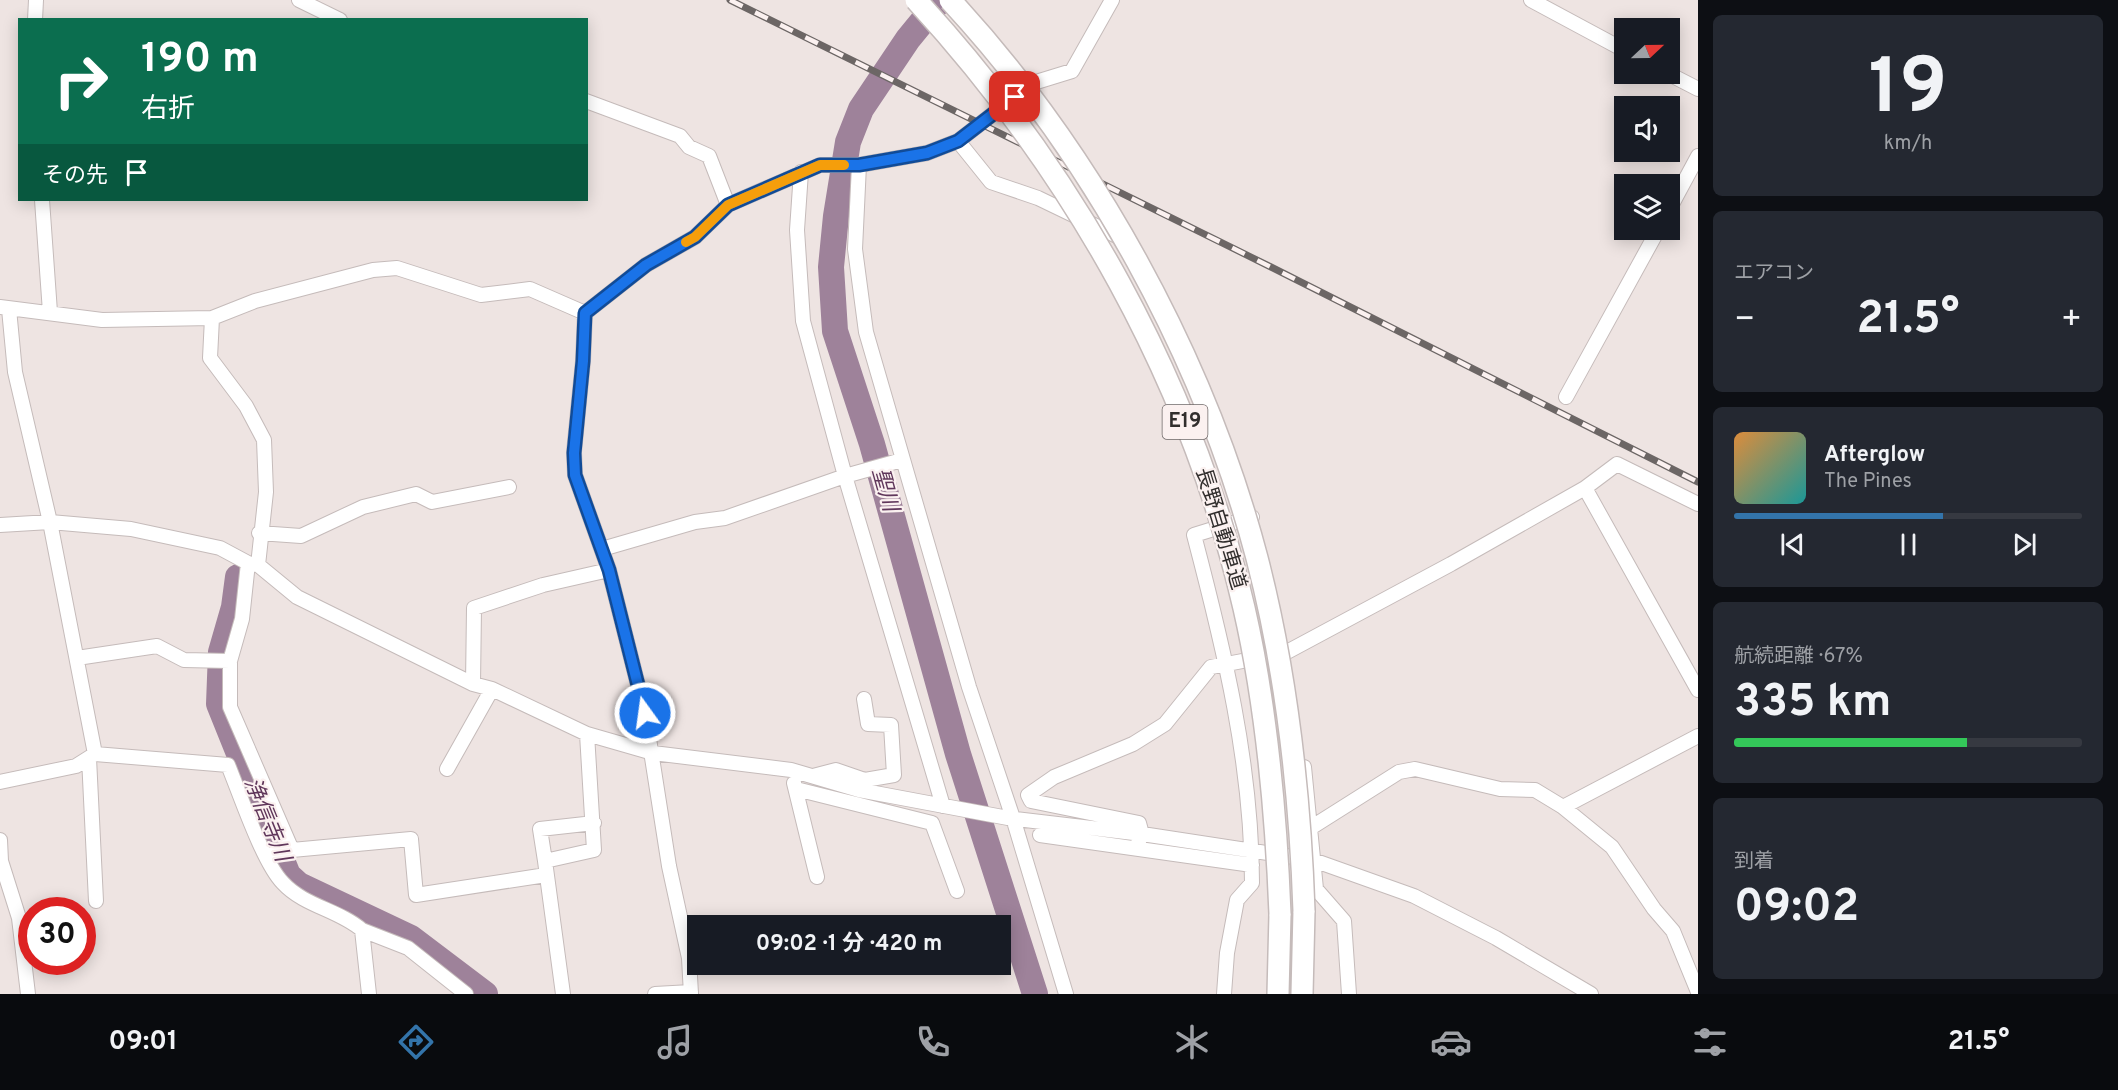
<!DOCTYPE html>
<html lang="ja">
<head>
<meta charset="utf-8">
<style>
	body { margin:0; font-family:Overpass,"Noto Sans JP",sans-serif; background:#242831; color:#f1f3f6; height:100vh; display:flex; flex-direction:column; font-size:22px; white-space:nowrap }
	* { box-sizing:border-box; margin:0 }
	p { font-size:20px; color:#9ea1a6 }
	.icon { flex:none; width:33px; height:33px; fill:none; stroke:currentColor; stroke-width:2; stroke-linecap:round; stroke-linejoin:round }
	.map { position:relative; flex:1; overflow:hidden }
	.details { display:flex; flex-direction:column; gap:15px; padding:15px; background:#0d0f14; width:420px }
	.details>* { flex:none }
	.hud { position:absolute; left:18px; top:18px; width:570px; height:183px; border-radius:0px; box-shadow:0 3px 15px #0003; background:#0b6e4f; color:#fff; overflow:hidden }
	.needle { width:39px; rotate:68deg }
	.buttons { position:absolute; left:1614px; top:18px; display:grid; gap:12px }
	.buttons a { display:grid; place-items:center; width:66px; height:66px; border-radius:0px; background:#171b24; box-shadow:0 3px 15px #0003; font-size:30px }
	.speed { position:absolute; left:18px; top:897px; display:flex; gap:12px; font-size:30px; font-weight:700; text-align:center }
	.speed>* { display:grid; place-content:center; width:78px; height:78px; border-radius:50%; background:#171b24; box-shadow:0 3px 15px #0003; line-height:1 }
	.speed .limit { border:9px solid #d22; background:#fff; color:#111 }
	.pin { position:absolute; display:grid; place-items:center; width:51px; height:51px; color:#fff; margin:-26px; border-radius:12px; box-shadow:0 3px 9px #0006 }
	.me { position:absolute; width:66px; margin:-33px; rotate:346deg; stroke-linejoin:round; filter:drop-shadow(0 0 4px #0008) }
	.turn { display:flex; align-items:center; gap:21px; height:126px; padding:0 24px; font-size:27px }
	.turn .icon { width:78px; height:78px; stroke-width:2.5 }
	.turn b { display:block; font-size:42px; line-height:51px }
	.then { display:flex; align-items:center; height:57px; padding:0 24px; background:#0003; gap:12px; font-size:22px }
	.big { font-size:45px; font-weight:700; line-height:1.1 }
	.details .card { flex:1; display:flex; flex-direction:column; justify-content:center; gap:9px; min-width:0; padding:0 21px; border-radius:9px; background:#242831 }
	.details .dial { align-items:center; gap:0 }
	.dial b { font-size:78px; line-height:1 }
	.song { display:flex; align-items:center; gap:18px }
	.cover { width:72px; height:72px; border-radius:9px; background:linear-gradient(135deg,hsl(30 70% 55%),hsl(180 70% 35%)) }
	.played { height:6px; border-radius:3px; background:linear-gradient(90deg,#3374aa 60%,#363941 60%) }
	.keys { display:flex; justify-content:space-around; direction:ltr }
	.heat { display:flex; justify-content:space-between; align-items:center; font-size:33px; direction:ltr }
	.charge { height:9px; border-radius:4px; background:linear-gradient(90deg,#34c759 67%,#363941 0) }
	.trip { position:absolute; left:687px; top:915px; width:324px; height:60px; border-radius:0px; background:#171b24; box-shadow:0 3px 15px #0003; font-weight:700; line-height:60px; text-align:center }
	.tab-bar { display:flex; height:96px; justify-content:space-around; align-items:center; background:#090b0e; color:#9ea1a6 }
	.tab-bar .icon { width:42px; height:42px }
	.tab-bar .selected { color:#3374aa }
	.tab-bar b { font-size:27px; color:#f1f3f6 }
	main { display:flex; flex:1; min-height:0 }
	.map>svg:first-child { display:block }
</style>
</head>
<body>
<main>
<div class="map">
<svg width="1698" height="994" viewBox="0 0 1698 994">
	<rect width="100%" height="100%" fill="#eee4e2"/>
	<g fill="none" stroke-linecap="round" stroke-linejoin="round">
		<!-- river -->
		<path stroke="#9e829a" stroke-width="26" d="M940,0L908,39L861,109L848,142L836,216L831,267L835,331L872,444L958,754L1035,994
			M238,577L234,607L221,652L219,704L288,875L299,885L411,938L485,994"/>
		<defs>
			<path id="minor" d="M299,0L340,20
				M1112,0L1072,71L1033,83L958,141L991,182L1038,198L1123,239
				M1531,0L1624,50
				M35,20L36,0
				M1669,74L1698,89
				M586,101L680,136L689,147L709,156L728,205
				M859,165L855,249L866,332L969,687L1013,818L1066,994
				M801,172L797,230L803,321L845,476L943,806
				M42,200L50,312
				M1670,208L1698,156
				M0,307L102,320L212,318L255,301L373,270L397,268L481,295L530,289L585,313
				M9,309L15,372L50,522L95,754
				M585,313L583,361L574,452L575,475L609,570L645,713L669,866L689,958L691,994
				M585,313L646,265L695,237L728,205L820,165H859L927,153L958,141
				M212,318L210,358L246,406L264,440L266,492L258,565
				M1566,397L1658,230
				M1585,488L1698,690
				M0,525L50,522L131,529L220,548L248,563L258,565L297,597L473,684L492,689L587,734L653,753L791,770L859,790L1008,818L1142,834L1313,860L1414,896L1496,938L1591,994
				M259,533L301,536L363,507L416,494L432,502L509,487
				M602,549L695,522L725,518L845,476L902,460
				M248,563L242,619L230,661V707L292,850
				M77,658L157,646L184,660L230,661
				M473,684L474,608L543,585L609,570
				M89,758L96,901
				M1304,767L1316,889L1344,921L1349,994
				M447,769L492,689
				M813,776L836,770L865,780L894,775L891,725L868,724L864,699
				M0,782L76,766L95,754L228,765C240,794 263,863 283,883C304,906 339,910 362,930L369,994
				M794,783L817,877
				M796,789L932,823L957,891
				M1563,807L1612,847L1654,909L1673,931L1698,992
				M1312,827L1399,772L1415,769L1500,789L1535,790L1563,807L1698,736
				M1040,835L1252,865
				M0,840L1,861L19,918L28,994
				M1136,848L1142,834L1139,823L1031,801L1028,795L1054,777L1133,744L1165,724L1211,667L1285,653L1451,564L1585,488L1617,464L1698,504
				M266,856L292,850L411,839L416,895L546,875
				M545,861L540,829L594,823
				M362,930L408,948L466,994
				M563,994L545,861L594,850L587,734
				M655,994L691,992
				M1224,994L1227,953L1237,900L1252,883C1252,764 1224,649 1194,535L1252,517"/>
			<path id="highway" d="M1278,994L1280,914
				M1302,994L1304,911"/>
		</defs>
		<!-- minor casing -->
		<use href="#minor" stroke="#c5bbba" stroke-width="16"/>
		<!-- highway casing -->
		<use href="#highway" stroke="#c5bbba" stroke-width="24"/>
		<!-- minor -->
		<use href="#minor" stroke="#fff" stroke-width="14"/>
		<!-- highway -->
		<use href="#highway" stroke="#fff" stroke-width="21"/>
		<defs>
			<path id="rail" d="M730,0L1271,267L1698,482"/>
		</defs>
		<!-- rail casing -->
		<use href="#rail" stroke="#6c6665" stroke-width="7"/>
		<!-- rail -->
		<use href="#rail" stroke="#fbf1f0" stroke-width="4.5" stroke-dasharray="14" stroke-linecap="butt"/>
		<defs>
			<path id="highway-bridge" d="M916,0C1074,172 1191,380 1244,608C1267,708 1276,811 1280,914
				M950,0C1092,153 1204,357 1257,558C1287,674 1300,792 1304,911"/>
		</defs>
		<!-- highway-bridge casing -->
		<use href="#highway-bridge" stroke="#c5bbba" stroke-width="24" stroke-linecap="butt"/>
		<!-- highway-bridge -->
		<use href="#highway-bridge" stroke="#fff" stroke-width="21"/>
	</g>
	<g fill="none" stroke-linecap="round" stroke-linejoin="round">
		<defs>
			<path id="route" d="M645,713L609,570L575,475L574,453L583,361L585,313L646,265L695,237L728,205L820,165H859L927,153L958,141L1015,97"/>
		</defs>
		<!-- route casing -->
		<use href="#route" stroke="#114b97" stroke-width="15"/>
		<!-- route -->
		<use href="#route" stroke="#1a73e8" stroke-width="10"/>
		<!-- slow -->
		<path stroke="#f59e0b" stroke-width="10" d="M686,242L695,237L728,205L820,165H844"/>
	</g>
	<g text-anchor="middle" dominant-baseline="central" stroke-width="4.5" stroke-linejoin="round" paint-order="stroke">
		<!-- shield labels -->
		<rect fill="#fbf1f0" stroke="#6e6868" stroke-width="1.5" x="1162.5" y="405" width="45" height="34" rx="4.5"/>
		<g font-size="20" font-weight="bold" fill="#312e2d">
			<text x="1185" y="422">E19</text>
		</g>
		<!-- street labels -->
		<g font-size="21" fill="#312e2d" stroke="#fbf1f0">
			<text transform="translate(1220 529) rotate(73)">長野自動車道</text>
		</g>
		<!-- water labels -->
		<g font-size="22" font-style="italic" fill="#60375b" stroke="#fbf1f0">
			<text transform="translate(884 490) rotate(74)">聖川</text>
			<text transform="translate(266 820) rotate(68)">浄信寺川</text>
		</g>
	</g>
</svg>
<div class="buttons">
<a><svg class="needle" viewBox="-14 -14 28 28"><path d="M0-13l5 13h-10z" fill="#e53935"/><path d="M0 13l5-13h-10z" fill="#9ea1a6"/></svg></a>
<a><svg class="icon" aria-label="sound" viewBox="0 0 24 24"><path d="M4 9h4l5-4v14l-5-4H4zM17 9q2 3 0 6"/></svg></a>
<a><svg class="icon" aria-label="layers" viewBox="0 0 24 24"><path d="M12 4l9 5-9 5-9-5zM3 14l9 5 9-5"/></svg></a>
</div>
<div class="speed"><div class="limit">30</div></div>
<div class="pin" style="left:1015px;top:97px;background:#d93025"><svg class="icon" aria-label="arrive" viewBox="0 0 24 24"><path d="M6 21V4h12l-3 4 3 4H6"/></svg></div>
<svg class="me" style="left:645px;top:713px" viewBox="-20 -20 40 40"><circle r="17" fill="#1a73e8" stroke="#fff" stroke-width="3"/><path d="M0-11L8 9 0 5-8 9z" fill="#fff"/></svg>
<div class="trip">09:02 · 1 分 · 420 m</div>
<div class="hud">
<div class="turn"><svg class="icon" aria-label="right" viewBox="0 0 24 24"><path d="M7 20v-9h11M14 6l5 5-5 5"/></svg><div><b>190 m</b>右折</div></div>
<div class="then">その先<svg class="icon" aria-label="arrive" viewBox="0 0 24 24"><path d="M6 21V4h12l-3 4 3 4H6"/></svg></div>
</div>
</div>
<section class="details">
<div class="card dial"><b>19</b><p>km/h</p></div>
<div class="card"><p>エアコン</p>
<div class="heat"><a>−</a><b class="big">21.5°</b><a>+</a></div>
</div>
<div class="card">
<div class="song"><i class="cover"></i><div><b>Afterglow</b><p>The Pines</p></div></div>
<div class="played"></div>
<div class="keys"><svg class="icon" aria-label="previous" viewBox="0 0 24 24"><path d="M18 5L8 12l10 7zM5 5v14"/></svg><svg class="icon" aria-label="pause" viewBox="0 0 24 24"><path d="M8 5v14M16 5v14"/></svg><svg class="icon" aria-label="next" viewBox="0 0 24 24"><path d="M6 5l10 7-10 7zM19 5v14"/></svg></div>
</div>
<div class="card"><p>航続距離 · 67%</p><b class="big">335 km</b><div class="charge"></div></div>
<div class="card"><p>到着</p><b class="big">09:02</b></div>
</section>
</main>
<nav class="tab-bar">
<b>09:01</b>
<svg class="icon selected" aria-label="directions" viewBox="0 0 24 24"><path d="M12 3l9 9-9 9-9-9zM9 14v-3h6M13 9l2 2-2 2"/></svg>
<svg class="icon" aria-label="music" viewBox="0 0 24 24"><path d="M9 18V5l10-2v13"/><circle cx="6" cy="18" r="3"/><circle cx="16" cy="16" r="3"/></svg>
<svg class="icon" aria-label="phone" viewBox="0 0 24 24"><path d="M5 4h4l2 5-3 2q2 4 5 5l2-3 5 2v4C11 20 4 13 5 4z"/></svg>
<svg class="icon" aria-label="climate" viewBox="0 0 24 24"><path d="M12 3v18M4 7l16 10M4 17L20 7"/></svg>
<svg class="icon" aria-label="car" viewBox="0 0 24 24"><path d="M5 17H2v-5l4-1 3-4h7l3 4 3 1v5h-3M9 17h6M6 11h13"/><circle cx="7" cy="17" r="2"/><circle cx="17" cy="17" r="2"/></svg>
<svg class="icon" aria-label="filters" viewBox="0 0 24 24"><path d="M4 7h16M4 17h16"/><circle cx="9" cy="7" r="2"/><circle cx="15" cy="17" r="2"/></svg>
<b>21.5°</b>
</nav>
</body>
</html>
